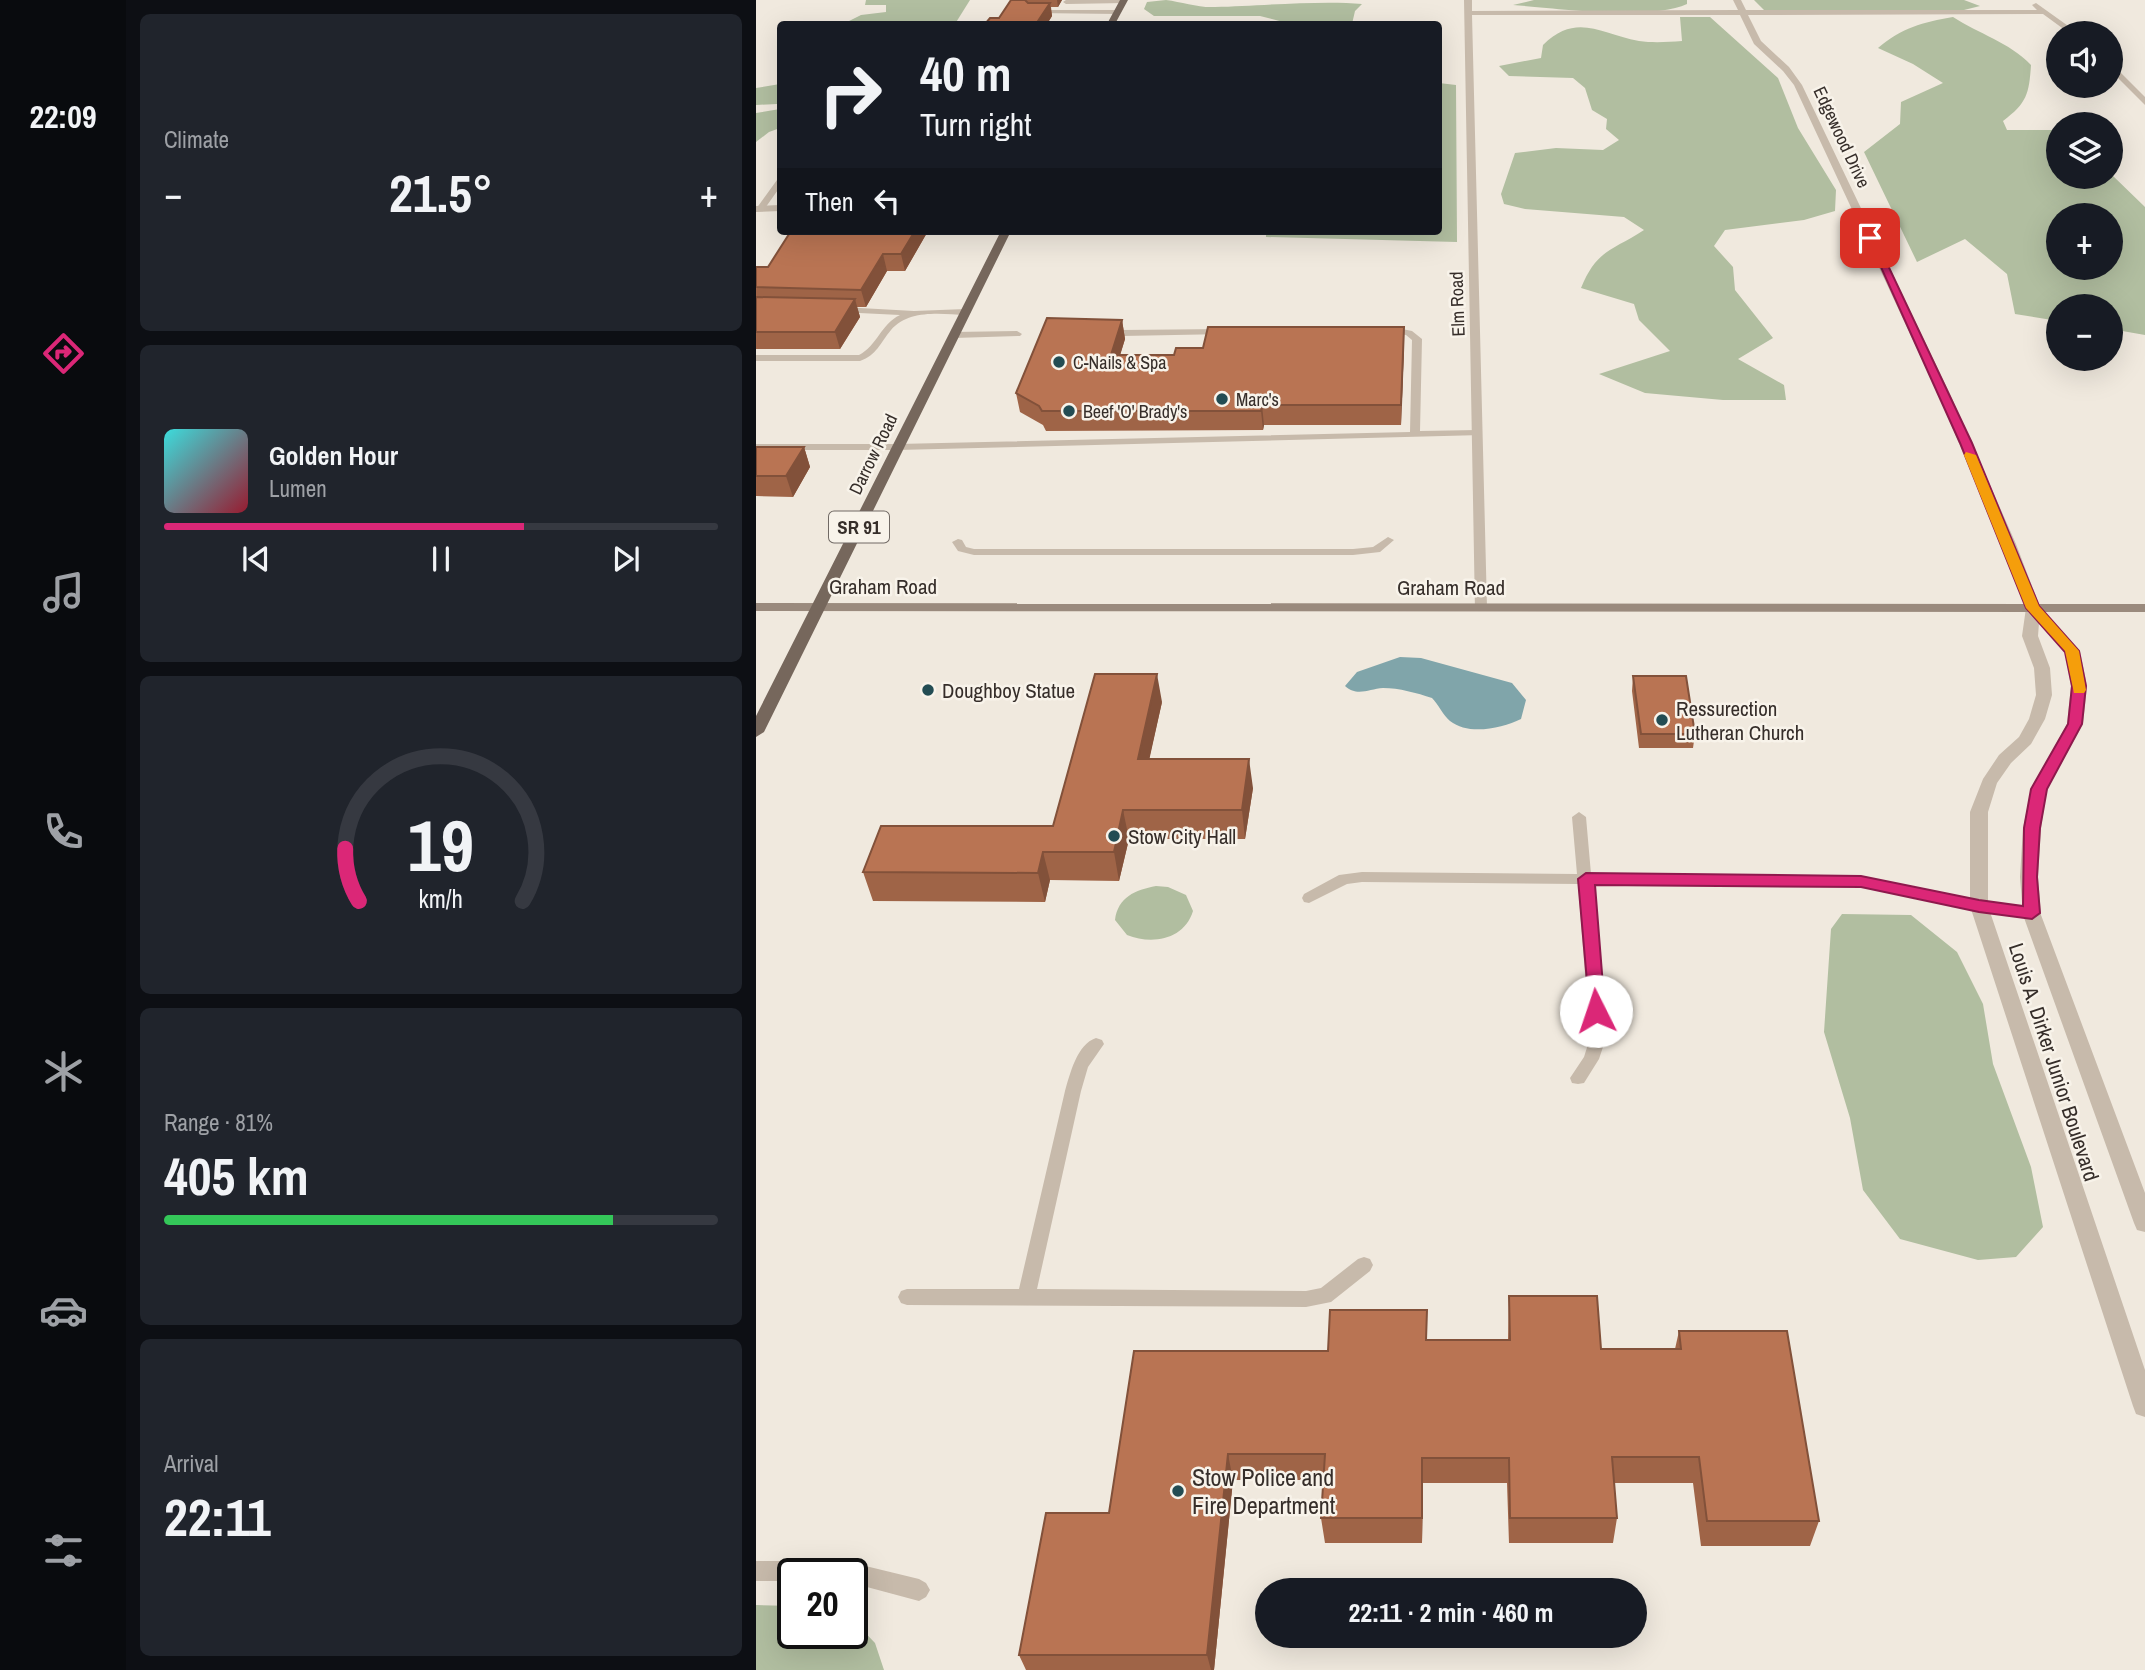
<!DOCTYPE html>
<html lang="en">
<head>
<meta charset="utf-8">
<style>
	body { margin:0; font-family:"Archivo Narrow",sans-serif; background:#20242c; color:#f1f3f6; height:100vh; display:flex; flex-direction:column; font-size:26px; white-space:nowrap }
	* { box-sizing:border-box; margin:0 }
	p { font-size:23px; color:#9ea1a6 }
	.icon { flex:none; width:38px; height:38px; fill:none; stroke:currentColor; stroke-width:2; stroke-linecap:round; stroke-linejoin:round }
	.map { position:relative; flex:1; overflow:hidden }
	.panel { display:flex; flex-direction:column; gap:14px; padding:14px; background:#0d0f14; width:630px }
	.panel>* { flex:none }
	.top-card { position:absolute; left:21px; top:21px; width:665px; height:214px; border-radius:7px; box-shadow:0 7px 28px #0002; background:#171b24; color:#f1f3f6; overflow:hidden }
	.fabs { position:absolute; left:1290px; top:21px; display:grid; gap:14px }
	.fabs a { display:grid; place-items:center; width:77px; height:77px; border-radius:50%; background:#171b24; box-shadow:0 7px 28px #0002; font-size:35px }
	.speed { position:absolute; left:21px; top:1558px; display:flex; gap:14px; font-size:35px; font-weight:700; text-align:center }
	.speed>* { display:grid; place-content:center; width:91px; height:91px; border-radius:50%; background:#171b24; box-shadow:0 7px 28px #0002; line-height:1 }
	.speed .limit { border:4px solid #111; border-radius:10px; background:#fff; color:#111 }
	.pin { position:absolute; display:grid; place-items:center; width:60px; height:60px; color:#fff; margin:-30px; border-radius:14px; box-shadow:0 4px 10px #0006 }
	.me { position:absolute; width:77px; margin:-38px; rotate:356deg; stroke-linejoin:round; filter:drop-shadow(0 0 5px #0008) }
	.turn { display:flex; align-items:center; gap:24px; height:147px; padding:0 28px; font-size:32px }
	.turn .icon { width:91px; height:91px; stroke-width:2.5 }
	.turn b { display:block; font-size:49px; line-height:60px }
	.then { display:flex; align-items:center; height:66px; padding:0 28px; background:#0003; gap:14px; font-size:26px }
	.big { font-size:52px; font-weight:800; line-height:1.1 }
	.panel .widget { flex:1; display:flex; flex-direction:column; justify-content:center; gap:10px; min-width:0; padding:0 24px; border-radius:10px; background:#20242c }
	.panel .dial { align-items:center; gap:0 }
	.dial svg { height:182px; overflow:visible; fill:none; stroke:#363941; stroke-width:7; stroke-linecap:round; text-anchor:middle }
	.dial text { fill:#f1f3f6; stroke:none }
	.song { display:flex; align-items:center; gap:21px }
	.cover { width:84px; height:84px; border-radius:10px; background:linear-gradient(135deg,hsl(180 70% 55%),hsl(350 70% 35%)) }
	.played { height:7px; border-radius:4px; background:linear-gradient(90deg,#db2777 65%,#363941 65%) }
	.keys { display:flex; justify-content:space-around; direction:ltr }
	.heat { display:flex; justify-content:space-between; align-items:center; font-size:38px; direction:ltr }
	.charge { height:10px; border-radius:5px; background:linear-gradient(90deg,#34c759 81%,#363941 0) }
	.trip { position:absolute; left:499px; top:1578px; width:392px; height:70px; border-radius:35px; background:#171b24; box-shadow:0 7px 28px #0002; font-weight:800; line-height:70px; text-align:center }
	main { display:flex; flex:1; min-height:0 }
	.tabs { display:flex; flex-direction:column; width:126px; justify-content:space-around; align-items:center; background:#090b0e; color:#9ea1a6 }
	.tabs .icon { width:49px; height:49px }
	.tabs .selected { color:#db2777 }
	.tabs b { font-size:32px; color:#f1f3f6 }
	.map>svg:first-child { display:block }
</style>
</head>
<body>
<main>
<nav class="tabs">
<b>22:09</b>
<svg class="icon selected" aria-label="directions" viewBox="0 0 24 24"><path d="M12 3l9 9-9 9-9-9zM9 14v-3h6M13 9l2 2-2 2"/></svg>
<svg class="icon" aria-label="music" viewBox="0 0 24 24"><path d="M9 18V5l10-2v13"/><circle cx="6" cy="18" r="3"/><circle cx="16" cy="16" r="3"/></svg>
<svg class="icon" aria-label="phone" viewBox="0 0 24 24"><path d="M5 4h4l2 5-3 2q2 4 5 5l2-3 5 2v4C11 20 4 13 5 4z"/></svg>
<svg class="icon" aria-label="climate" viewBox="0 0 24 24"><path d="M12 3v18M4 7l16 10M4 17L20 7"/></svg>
<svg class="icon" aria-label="car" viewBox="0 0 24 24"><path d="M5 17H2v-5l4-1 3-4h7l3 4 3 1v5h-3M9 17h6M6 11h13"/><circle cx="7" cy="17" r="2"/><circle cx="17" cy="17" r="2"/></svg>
<svg class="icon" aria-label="filters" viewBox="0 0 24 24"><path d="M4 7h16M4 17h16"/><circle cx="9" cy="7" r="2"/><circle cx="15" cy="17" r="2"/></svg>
</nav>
<section class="panel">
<div class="widget"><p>Climate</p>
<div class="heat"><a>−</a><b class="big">21.5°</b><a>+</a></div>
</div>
<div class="widget">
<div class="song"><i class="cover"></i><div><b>Golden Hour</b><p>Lumen</p></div></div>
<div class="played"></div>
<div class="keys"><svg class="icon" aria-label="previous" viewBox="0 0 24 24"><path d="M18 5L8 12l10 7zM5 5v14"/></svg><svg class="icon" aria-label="pause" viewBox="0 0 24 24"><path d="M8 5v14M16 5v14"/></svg><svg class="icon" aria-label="next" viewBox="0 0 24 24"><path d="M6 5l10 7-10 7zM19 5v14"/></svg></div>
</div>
<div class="widget dial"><svg viewBox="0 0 100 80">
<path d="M14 69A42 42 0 1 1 86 69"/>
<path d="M14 69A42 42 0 0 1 8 46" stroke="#db2777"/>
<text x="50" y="56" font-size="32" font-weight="700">19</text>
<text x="50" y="72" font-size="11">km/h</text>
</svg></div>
<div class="widget"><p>Range · 81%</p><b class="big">405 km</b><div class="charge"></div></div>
<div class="widget"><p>Arrival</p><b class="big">22:11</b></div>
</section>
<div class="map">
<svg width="1389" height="1670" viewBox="0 0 1389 1670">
	<rect width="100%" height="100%" fill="#f0e9de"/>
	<!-- green -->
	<path fill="#b1bea0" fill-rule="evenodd" d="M110,0H214L199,24H108L93,21L105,15L130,12V5H109Z
		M410,0C426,2 443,8 459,7C502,6 566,0 606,4L599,11L596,24H526L531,23L504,16H398L388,9L391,2Z
		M778,0H931V4C895,21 799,8 757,5Z
		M998,0H1208L1224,6L1208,10H1008Z
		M924,17H954L1022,78L1042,128L1080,190L1079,211L1048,220L969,230L958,246L977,267L979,290L1017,338L982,359L1028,385L1030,400H967L889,393L843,374L914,351L883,320L878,304L825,288C841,249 856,251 888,230L868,217L769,209L748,204L745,194L759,153L800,148L847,150L863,140L850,129L851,119L836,110L829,88L817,78L753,76L743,66L785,58L787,45C821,12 844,34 883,41C897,43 912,42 926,41Z
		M1197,17C1223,34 1253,42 1275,65C1273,94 1271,103 1247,121L1251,130H1302V177H1354L1355,174L1389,207V335L1355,329L1354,306H1302V321L1259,314L1251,274L1209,239L1161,262L1108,152L1144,124L1145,102L1187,83L1157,64L1122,48C1145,28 1167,22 1197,17ZM1302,215H1354V268H1302Z
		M683,83L700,85L701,242L510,237V231H682Z
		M24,84V107L21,104L0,105V88Z
		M24,109V128L13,132L0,142V113Z
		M400,886L412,887L430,895L437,911C428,940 396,945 371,935L359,920C362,897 379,890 400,886Z
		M1086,914L1155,915L1201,952L1227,1004L1237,1064L1275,1167L1287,1227L1260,1257L1222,1260L1144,1239L1107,1190L1094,1118L1068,1032L1075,929Z
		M0,1605L37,1606V1633H96V1619L119,1643L128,1670H0Z"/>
	<!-- water -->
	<path fill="#80a5aa" d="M644,657L665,658L756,683L770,700L765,719C746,728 713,736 694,721C687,715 682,704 676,698C661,693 643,688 627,688C613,689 601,697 589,686L601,672Z"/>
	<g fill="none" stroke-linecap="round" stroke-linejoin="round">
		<!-- lane -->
		<path fill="#c7baab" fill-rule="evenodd" d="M367,0L369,3L310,4L307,2L310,0Z
			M279,10H362L365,12L362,14L277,13Z
			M21,180H24V187L7,211H1L0,209Z
			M86,307L158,311L210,309L215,312L210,315C185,314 153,309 135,330C124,343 121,355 104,361H0V355H103C121,346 125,324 144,315L83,312L81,310Z
			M631,326L656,331L666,339L664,431L722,430L726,431V435L142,450H0V444H142L654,432L656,340L650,335L628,331V327Z
			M468,329L471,330V334L366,336L361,333L366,330Z
			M261,331L266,334L264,336L198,338L193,335L198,332Z
			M632,537L638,540L624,552L597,555H218L202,551L196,542L202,539L206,540L210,547L218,549H597L617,547Z
			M823,812L830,817L835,874L1105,877L1223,901L1276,908L1281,909L1283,913L1281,917L1276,918L1223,911L1105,887L836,884L850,1038L843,1059L828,1083L822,1084L816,1083L814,1078L828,1057L834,1038L822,884L606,882L591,884L553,903L548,902L546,898L548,894L583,875L606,872L821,874L816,817Z
			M340,1038L346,1040L348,1044L332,1067L325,1091L281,1289L550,1291L565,1288L602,1259L608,1257L614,1259L617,1265L614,1271L575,1302L550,1307L151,1305L145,1303L142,1297L145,1291L151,1289H263L309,1091C314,1074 321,1044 340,1038Z
			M0,1561H89L163,1579L170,1583L174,1590L170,1597L163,1601L96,1583V1573H37V1581H0Z"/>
		<!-- street -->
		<path fill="#c7baab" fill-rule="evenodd" d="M708,0H716V11L982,10L977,0H985L990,10H1281L1276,5L1280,3L1322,33H1313L1287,14L992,15L1005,41L1033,67L1046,85L1194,394L1260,544L1284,607L1324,651L1331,686L1327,724L1291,789L1285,828L1282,877L1285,915L1389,1193V1232L1381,1230L1378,1223L1267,915L1264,877L1267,828L1275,789L1311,724L1315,686L1309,652L1283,623L1282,636L1294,668L1296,695L1289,719L1275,744L1255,763L1241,783L1232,812V906L1389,1370V1417L1380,1414L1377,1406L1214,906V812L1227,779L1243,755L1263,737L1273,719L1280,695L1278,668L1266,636L1270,608L1246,544L1182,394L1038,85L1027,71L998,44L984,15H716L731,608L729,611H719Z
			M1354,62L1389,97V105L1354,70Z
			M24,205V211L0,212V206Z"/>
		<!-- secondary -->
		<path fill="#9a8a7d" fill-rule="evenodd" d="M0,603L1389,604V612L0,611Z"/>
		<!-- primary -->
		<path fill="#76675c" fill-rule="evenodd" d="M364,0H372L359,24H351Z
			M245,231H255L8,732L0,737V716Z"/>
	</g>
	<!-- wall -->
	<path fill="#9f6447" d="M255,0H306L302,7H295L296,16L291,24H229L243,18Z
		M172,231L149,271H131L110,307H101L104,317L84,349H0V267H12Z
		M366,320L369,339L364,355H418L648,346L645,425H508L507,430L290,431L287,425L264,412L260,393Z
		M0,447H48L54,467L37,497L0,496Z
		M877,676L939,734L937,748H883L876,691Z
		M406,702L393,759L497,788L489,839H373L363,881L294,880L289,902L117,901L107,872L297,826Z
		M753,1296L845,1349H919L923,1331L1063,1521L1054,1546H945L937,1483H858L861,1518L857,1543H753L751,1483H667L666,1543H569L565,1518L568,1480H477L458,1670H270L263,1655L353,1513L572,1351L671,1340H752Z"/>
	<!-- shaded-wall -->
	<path fill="#82513a" d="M301,0H306L302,7Z
		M294,3L296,16L291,24H280Z
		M159,231H172L149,271L145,254Z
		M127,254L131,271L110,307L105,290Z
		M99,299L104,317L84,349L79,332Z
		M366,320L369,339L358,375L355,355Z
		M648,327V346L645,425V405Z
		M506,405L508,425L507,430L505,411Z
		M48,447L54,467L37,497L30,476Z
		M401,674L406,702L387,788L382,759Z
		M493,759L497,788L489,839L486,810Z
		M367,810L373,839L363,881L358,852Z
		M287,852L294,880L289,902L282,873Z
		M472,1454L477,1480L458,1670H455L451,1655Z
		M666,1458L667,1483L666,1543Z"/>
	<!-- building -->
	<path fill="#b97453" stroke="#82513a" stroke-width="2" d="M255,0H269L272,3H294L280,24H229L234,18H243Z
		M35,231H159L145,254H127L105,290L0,287V267H12Z
		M0,297L99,299L79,332H0Z
		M291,318L366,320L355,355H418L420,348H447L452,327H648L645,405H506L505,411H286L283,406L260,393Z
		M0,447H48L30,476H0Z
		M339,674H401L382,759H493L486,810H367L358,852H287L282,873L107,872L125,826H297Z
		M877,676H930L939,734H885Z
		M753,1296H841L845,1349H925L923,1331H1031L1063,1521H951L943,1457H856L861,1518H754L753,1458H666V1518H565L569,1454H472L451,1655H263L290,1513H353L378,1351H572L574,1310H671L670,1340H754Z"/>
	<!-- route -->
	<path fill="#db2777" stroke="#8e194d" stroke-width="2" d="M1111,236L1119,238L1216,443L1283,606L1323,651L1330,686L1326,724L1291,789L1284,828L1281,877L1284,913L1276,919L1223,912L1105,887L839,885L849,1011L840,1018L834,1016L822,879L830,873L1105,876L1223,900L1267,906L1268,828L1275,789L1312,724L1316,686L1309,652L1270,608L1204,443Z"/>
	<!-- slow -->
	<path fill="#f59e0b" d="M1210,452L1220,455L1283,606L1323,651L1330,690L1328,693H1318L1309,651L1270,608L1208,455Z"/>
	<!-- markers -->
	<g fill="#234c53" stroke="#f8f3ea" stroke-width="2.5">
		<circle cx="303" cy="362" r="7"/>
		<circle cx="466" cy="399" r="7"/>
		<circle cx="313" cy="411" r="7"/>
		<circle cx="172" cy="690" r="7"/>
		<circle cx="906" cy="720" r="7"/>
		<circle cx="358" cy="836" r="7"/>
		<circle cx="422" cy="1491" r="7"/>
	</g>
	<g text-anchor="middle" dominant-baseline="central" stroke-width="5" stroke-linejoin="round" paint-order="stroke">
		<!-- far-street labels -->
		<g font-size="18" fill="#362e2a" stroke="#f8f3ea">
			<text transform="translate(1086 137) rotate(65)">Edgewood Drive</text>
			<text transform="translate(701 304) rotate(-92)">Elm Road</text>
			<text transform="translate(117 454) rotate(-64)">Darrow Road</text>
		</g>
		<!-- far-poi labels -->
		<g font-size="18" fill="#362e2a" stroke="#f8f3ea" text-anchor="start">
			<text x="317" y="362">C-Nails &amp; Spa</text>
			<text x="480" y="399">Marc's</text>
			<text x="327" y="411">Beef 'O' Brady's</text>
		</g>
		<!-- shield labels -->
		<rect fill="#f8f3ea" stroke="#706964" stroke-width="2" x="73" y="511.5" width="60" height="31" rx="5"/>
		<g font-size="19" font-weight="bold" fill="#362e2a">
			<text x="103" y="527">SR 91</text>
		</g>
		<!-- street labels -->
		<g font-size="21" fill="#362e2a" stroke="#f8f3ea">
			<text x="127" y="586">Graham Road</text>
			<text x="695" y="587">Graham Road</text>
			<text transform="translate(1298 1062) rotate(72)">Louis A. Dirker Junior Boulevard</text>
		</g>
		<!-- poi labels -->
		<g font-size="21" fill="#362e2a" stroke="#f8f3ea" text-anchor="start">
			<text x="186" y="690">Doughboy Statue</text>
			<text x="920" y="708">Ressurection<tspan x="920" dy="24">Lutheran Church</tspan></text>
			<text x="372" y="836">Stow City Hall</text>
		</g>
		<!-- near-poi labels -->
		<g font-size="24" fill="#362e2a" stroke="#f8f3ea" text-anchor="start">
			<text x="436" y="1477">Stow Police and<tspan x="436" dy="28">Fire Department</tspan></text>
		</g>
	</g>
</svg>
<div class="fabs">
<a><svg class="icon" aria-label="sound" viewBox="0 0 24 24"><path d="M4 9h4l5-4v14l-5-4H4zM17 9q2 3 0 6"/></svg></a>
<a><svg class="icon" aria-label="layers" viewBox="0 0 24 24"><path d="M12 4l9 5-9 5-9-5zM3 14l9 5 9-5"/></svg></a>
<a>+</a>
<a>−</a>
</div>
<div class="speed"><div class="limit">20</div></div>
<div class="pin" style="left:1114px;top:238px;background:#d93025"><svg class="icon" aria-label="arrive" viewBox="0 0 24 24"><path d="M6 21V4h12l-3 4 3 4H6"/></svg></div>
<svg class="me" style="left:840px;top:1011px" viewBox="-20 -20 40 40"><circle r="19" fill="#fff"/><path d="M0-13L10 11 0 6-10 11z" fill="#db2777"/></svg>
<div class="trip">22:11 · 2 min · 460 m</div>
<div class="top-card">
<div class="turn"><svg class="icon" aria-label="right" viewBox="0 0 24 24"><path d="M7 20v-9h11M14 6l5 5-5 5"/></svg><div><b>40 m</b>Turn right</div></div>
<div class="then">Then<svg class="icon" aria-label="left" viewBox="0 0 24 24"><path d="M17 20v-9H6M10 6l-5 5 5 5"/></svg></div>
</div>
</div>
</main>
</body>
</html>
